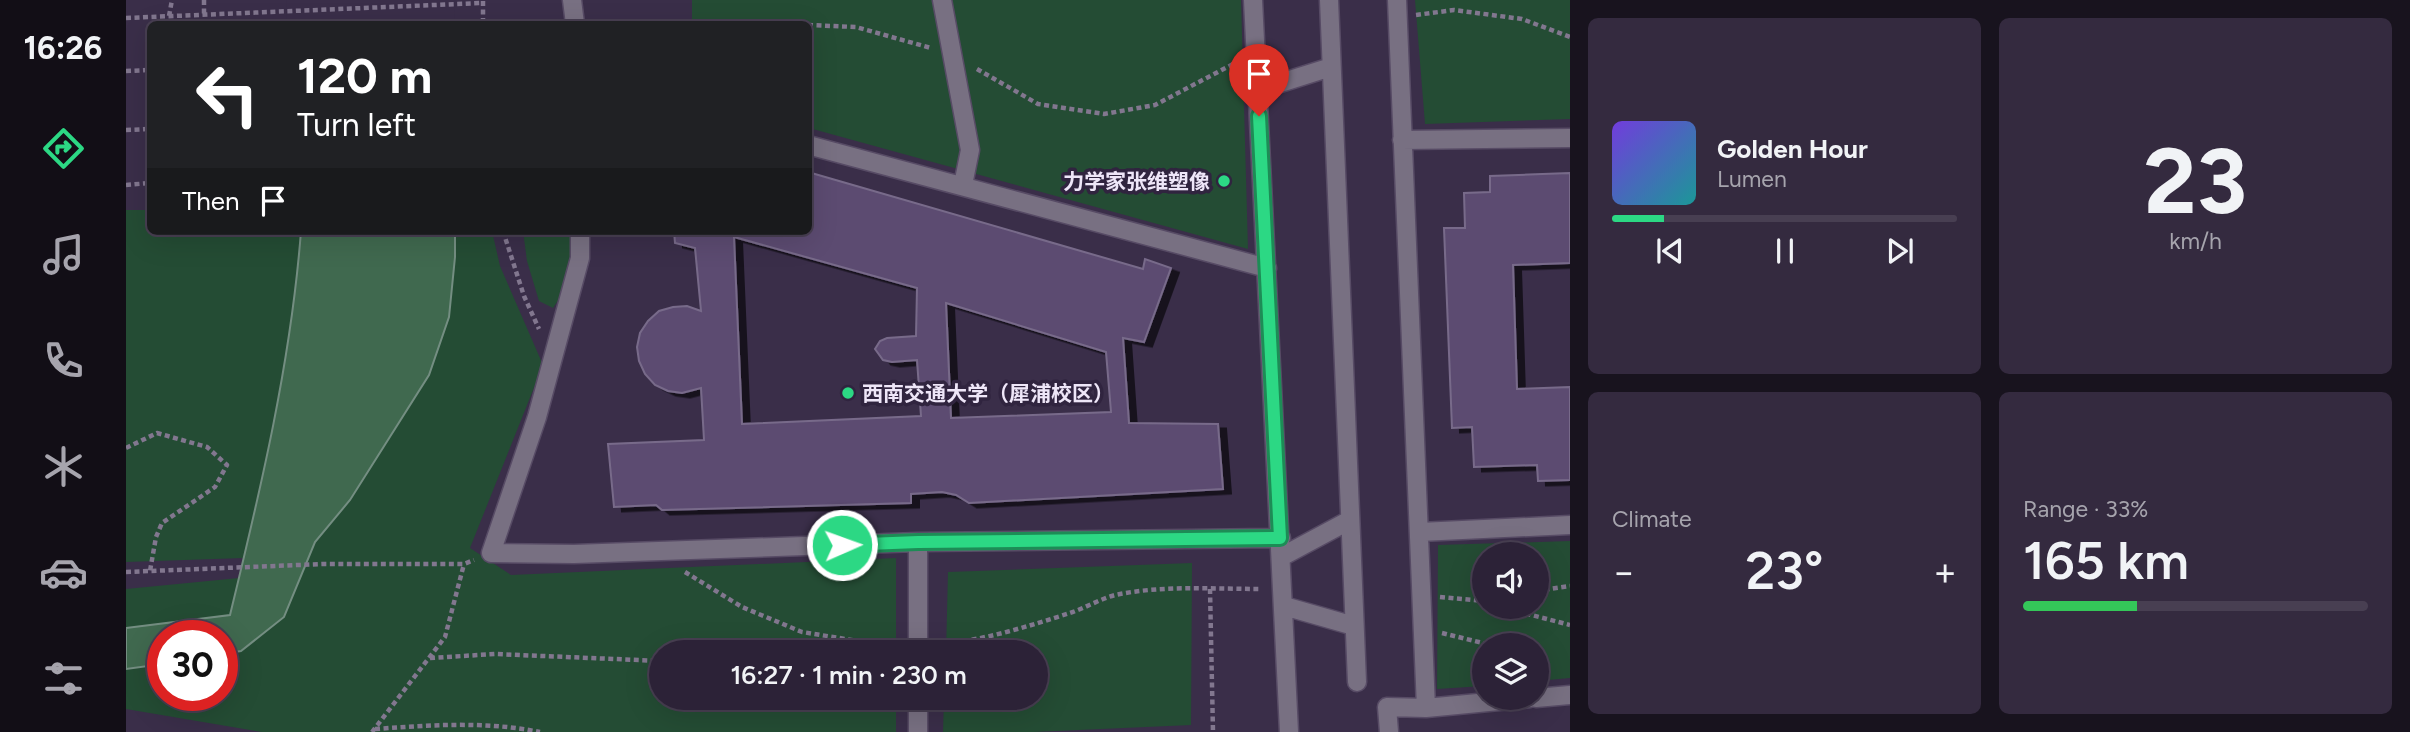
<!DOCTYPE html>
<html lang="en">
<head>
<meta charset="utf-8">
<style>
	body { margin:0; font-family:Figtree,"Noto Sans SC",sans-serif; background:#342a3f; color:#f1f3f6; height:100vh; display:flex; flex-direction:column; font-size:26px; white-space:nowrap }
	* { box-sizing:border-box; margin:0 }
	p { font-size:23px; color:#a6a4ad }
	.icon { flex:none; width:38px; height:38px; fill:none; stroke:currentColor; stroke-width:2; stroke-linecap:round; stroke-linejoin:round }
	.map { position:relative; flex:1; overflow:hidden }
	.panel { display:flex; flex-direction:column; gap:18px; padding:18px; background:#18131e; width:840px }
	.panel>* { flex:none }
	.hud { position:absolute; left:21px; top:21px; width:665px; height:214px; border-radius:10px; box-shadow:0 7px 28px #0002,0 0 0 2px #483f52; background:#202124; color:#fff; overflow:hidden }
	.buttons { position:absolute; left:1346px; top:542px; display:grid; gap:14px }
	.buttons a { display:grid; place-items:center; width:77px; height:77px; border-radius:50%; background:#2c2237; box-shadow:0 7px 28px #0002,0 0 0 2px #483f52; font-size:35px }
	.speed { position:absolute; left:21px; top:620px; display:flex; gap:14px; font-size:35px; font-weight:700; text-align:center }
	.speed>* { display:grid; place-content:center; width:91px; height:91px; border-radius:50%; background:#2c2237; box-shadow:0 7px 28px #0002,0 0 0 2px #483f52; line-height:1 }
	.speed .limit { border:10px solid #d22; background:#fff; color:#111 }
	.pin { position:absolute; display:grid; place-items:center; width:60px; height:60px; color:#fff; margin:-72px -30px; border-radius:50% 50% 50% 0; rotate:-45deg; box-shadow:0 0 7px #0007 }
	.pin .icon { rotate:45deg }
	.me { position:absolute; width:77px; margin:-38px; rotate:88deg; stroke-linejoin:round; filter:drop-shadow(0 0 5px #0008) }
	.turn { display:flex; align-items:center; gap:24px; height:147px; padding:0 35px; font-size:32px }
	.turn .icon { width:91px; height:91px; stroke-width:2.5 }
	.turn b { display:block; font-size:49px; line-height:60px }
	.then { display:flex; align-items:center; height:66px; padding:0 35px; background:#0003; gap:14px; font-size:26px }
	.big { font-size:52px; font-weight:600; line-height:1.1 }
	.panel .widget { flex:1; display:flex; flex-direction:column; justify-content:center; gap:10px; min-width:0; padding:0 24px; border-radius:10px; background:#342a3f }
	.panel .dial { align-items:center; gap:0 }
	.dial b { font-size:91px; line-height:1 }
	.song { display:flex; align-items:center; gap:21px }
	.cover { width:84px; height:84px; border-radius:10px; background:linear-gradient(135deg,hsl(260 70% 55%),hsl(180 70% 35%)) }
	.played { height:7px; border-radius:4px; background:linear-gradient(90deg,#2cd884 15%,#483f52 15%) }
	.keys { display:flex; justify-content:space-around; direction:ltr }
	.heat { display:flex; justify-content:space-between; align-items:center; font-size:38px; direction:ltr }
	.charge { height:10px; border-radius:5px; background:linear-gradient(90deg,#34c759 33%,#483f52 0) }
	.panel .tiles { flex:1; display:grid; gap:18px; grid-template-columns:repeat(2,1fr) }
	.trip { position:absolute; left:523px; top:640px; width:399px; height:70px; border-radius:35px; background:#2c2237; box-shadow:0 7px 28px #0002,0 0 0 2px #483f52; font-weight:600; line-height:70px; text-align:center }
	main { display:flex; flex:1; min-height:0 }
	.dock { display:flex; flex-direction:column; width:126px; justify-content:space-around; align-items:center; background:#120e16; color:#a6a4ad }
	.dock .icon { width:49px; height:49px }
	.dock .selected { color:#2cd884 }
	.dock b { font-size:32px; color:#f1f3f6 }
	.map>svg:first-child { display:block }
</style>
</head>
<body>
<main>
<nav class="dock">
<b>16:26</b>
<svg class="icon selected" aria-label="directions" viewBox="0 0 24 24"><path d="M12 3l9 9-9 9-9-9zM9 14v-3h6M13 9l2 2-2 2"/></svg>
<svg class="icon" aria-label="music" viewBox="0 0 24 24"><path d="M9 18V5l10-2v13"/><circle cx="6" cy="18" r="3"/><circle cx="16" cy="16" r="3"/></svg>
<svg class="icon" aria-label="phone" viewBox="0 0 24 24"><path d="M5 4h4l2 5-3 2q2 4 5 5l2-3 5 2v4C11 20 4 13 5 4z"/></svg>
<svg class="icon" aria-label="climate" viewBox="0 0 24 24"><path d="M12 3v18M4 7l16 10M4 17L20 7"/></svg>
<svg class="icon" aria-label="car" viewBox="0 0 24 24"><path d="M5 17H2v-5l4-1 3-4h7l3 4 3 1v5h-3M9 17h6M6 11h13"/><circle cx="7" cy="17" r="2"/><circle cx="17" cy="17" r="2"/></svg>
<svg class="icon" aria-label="filters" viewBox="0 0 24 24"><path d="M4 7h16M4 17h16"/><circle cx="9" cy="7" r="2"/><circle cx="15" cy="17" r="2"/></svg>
</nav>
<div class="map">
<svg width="1444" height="732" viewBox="0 0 1444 732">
	<defs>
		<filter id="shadow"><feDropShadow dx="8" dy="4.5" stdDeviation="0" flood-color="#0009"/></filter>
	</defs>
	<rect width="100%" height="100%" fill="#3a2e49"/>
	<!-- green -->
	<path fill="#244c34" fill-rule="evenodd" d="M566,0H1115L1122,249L683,128L682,24H566Z
		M1289,0H1444V119L1299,124Z
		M0,210H24V231H175C167,341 145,451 118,558L0,562Z
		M329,231H366L374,266L417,365L344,548L385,575L770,558V653H536V698H770V732H136L0,709V669L37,664V695H96V654L115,651L158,616L189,542L224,500L303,375L329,257Z
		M397,231H445L443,284L427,308L413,301L401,261Z
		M1444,541V678L1411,681L1410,646H1358V686L1311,689L1312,545ZM1358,555H1410V607H1358Z
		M1066,563L1065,725L908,732H817L818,698H910V653H820L822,572Z
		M113,578L104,615L0,628V589Z"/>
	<!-- water -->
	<path fill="#40694f" stroke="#748e82" stroke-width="2" d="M175,231H329V257L323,317L303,375L224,500L189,542L158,617L115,651L96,654V635H37V664L0,669V628L104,615C135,488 165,361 175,231Z"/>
	<!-- pier -->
	<path fill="#3a2e49" d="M160,0H328L329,24H161Z"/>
	<!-- building -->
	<path fill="#5c4c71" stroke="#786b8a" stroke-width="2" fill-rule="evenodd" filter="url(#shadow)" d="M682,172L1017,269L1019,259L1045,268L1018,342L997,338L1003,423L1092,424L1097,489L843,503L830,495L816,492L785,494V503L536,510L530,505L488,507L482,444L578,440L575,388L556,393L542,391L529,385L519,374L513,361L511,347L514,333L522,321L533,311L547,307L561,306L575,311L569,248L549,243L548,231H682ZM608,237L791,288L790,336L761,338L754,341L749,349L757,360L766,362L791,360L795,416L616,424ZM820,303L980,352L985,412L825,418Z
		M1444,173V263L1387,265L1391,389L1444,387V480L1412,481L1411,465L1348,467L1346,427L1326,428L1318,228H1339L1338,193L1364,192V176Z"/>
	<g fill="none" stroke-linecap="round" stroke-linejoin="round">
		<defs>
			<path id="minor" d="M446,0L449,24
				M816,0L844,150L837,185
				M1127,0L1163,732
				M1203,0L1231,682
				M1271,0L1300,708
				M1132,90L1205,67
				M1276,140L1444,138
				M682,145L1141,268
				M454,231V258L411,417L365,553L448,554L792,542L1155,538
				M1294,532L1444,525
				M1155,557L1224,520
				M1158,606L1228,626
				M792,653V542
				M792,698V732
				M1410,698L1444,695
				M1263,732L1261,707L1300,708L1404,698"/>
		</defs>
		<!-- minor casing -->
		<use href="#minor" stroke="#574b65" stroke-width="21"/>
		<!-- path -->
		<path stroke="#82778f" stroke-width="4.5" stroke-dasharray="5 3.5" stroke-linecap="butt" d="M78,0V15
			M357,1V24
			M1290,15L1328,10L1396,19L1444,37
			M43,16L46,0
			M0,18L356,3
			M620,24H669
			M682,25L730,27L805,48
			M851,69L912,104L978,114L1029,105L1111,62
			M0,71L24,70
			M0,130L24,129
			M0,185L24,183
			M377,231L398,296L413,329
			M0,448L31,433L81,447L101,465L89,487L36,523L30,537L24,571
			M0,572L197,564H338L348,560
			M559,572L616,607L676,632L763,646L772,645
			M1084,589L1087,732
			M1410,591L1444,586
			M1314,597L1358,601
			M1375,607L1444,625
			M1316,633L1369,646
			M812,643C851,643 906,625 944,613C959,608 974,599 989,595C1036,585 1088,589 1135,589
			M304,658L369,654L536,661
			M1410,667L1422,676
			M744,698L773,701
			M249,729C305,725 359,721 414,732
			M246,732L319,637L338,564"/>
		<!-- minor -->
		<use href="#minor" stroke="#787082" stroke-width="18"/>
	</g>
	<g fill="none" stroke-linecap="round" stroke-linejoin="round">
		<defs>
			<path id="route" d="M716,545L792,542L1154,538L1133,116"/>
		</defs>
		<!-- route casing -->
		<use href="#route" stroke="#1d8c56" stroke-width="18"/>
		<!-- route -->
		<use href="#route" stroke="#2cd884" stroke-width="12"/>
	</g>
	<!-- markers -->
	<g fill="#2cd884" stroke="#30243f" stroke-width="2.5">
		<circle cx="1098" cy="181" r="7"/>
		<circle cx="722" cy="393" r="7"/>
	</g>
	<g text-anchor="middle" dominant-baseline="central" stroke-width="7" stroke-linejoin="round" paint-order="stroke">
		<!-- poi labels -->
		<g font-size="21" font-weight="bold" fill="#eee6f8" stroke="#30243f" text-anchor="end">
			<text x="1084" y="181">力学家张维塑像</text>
			<text x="736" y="393" text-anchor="start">西南交通大学（犀浦校区）</text>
		</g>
	</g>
</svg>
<div class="buttons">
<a><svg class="icon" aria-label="sound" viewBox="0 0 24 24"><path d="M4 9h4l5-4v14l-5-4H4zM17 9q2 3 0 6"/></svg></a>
<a><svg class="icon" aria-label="layers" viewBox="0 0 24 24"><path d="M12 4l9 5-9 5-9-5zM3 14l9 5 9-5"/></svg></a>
</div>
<div class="speed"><div class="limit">30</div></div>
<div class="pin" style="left:1133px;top:116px;background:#d93025"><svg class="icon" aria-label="arrive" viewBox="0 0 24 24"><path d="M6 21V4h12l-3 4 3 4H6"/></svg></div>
<svg class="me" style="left:716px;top:545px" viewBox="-20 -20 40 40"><circle r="17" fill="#2cd884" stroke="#fff" stroke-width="3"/><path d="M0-11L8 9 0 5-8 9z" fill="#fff"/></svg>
<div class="trip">16:27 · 1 min · 230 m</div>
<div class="hud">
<div class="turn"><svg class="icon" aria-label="left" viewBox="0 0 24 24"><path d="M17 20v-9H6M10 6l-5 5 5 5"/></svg><div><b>120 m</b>Turn left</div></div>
<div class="then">Then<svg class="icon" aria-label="arrive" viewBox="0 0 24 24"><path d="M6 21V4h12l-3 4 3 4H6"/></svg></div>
</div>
</div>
<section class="panel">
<div class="tiles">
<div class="widget">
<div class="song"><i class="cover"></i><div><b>Golden Hour</b><p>Lumen</p></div></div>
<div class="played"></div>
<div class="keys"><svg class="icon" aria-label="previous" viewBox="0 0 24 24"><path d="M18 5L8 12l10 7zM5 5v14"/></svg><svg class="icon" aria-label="pause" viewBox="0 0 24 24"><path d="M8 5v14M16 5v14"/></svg><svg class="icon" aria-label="next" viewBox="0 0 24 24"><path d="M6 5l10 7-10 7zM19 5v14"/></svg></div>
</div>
<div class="widget dial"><b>23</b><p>km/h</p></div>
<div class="widget"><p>Climate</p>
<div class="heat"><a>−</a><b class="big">23°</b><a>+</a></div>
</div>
<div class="widget"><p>Range · 33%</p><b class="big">165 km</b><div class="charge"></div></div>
</div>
</section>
</main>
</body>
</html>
